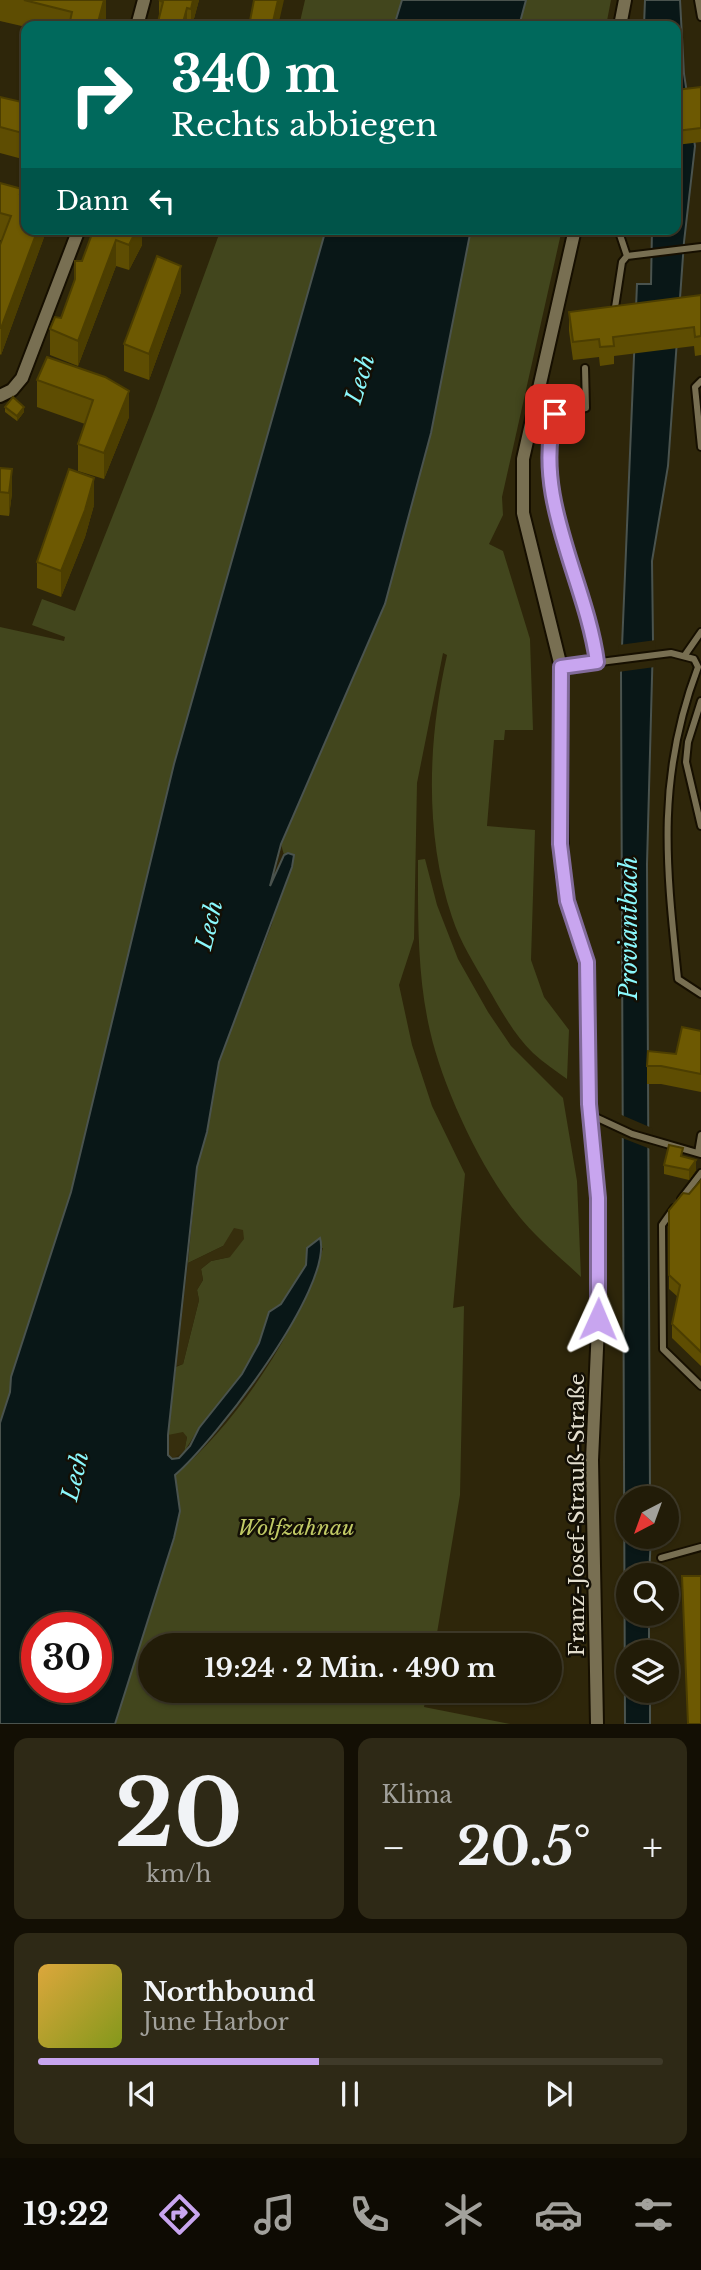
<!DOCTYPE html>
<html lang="de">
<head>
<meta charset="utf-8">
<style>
	body { margin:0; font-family:"Libre Baskerville",serif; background:#2e2916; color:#f1f3f6; height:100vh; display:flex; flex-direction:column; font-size:26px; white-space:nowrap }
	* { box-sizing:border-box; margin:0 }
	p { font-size:23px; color:#a2a19c }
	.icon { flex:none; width:38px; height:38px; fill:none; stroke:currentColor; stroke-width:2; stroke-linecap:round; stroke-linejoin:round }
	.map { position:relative; height:1724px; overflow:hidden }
	.drawer { display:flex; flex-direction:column; gap:14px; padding:14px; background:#130f04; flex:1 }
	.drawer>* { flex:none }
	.hud { position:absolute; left:21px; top:21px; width:660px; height:214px; border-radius:14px; box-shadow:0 2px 5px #0004,0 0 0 2px #3f3a29; background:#00695c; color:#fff; overflow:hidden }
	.needle { width:46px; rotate:221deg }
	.controls { position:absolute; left:616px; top:1486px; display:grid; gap:14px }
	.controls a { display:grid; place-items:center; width:63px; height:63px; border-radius:50%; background:#221c08; box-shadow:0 2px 5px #0004,0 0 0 2px #3f3a29; font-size:35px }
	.speed { position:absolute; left:21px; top:1612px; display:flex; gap:14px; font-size:35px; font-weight:700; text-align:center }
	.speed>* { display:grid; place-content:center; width:91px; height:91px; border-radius:50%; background:#221c08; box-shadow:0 2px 5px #0004,0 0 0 2px #3f3a29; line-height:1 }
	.speed .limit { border:10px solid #d22; background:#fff; color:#111 }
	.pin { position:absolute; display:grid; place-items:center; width:60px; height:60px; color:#fff; margin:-30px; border-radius:14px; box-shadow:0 4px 10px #0006 }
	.me { position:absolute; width:77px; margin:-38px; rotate:1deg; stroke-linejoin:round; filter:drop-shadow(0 0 5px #0008) }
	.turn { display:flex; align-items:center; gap:24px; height:147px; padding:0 35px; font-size:32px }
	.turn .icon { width:91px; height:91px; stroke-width:2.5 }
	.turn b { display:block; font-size:49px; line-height:60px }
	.then { display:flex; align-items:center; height:66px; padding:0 35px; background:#0003; gap:14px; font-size:26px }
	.big { font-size:52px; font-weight:800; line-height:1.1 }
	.drawer .widget { flex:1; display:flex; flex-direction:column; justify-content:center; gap:10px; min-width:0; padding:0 24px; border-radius:14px; background:#2e2916 }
	.drawer .dial { align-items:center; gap:0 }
	.dial b { font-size:91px; line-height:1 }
	.song { display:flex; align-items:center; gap:21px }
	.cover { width:84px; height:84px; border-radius:10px; background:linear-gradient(135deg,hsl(40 70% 55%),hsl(70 70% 35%)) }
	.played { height:7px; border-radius:4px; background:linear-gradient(90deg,#c8a5ef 45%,#3f3a29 45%) }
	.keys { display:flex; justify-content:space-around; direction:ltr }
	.heat { display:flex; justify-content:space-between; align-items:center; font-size:38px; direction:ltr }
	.drawer .tiles { flex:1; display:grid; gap:14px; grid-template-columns:1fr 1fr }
	.widget:last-child { grid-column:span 2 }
	.trip { position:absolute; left:138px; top:1633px; width:424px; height:70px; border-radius:35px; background:#221c08; box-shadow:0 2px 5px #0004,0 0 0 2px #3f3a29; font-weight:800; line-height:70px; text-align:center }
	.tab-bar { display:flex; height:112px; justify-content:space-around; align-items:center; background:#0e0b03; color:#a2a19c }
	.tab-bar .icon { width:49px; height:49px }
	.tab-bar .active { color:#c8a5ef }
	.tab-bar b { font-size:32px; color:#f1f3f6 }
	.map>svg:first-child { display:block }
</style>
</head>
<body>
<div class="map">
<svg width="701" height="1724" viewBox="0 0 701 1724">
	<rect width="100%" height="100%" fill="#2e260a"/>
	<!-- green -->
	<path fill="#42461d" d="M305,0H402L394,26H299Z
		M526,0H611L606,26H519Z
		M221,229H326L174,764L71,1192L11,1377L10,1392L0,1423V627L64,641L65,637L32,625L42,599L75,611L155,409Z
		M471,229H562L502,497L503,515L489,544L503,551L530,639L533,730H505L504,740H494L487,826L535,830L531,960L544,997L569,1030L567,1079C556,1071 544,1063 533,1053C514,1035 501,1010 488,988C475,965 460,942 452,917C424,833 428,740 447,655L443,653L417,783L414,939L399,985L412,1045L432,1106L465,1174L453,1308L464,1306L460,1495L435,1645H150V1690L427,1691L424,1707L510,1724H115L174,1538L180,1511L175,1475C237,1423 302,1326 323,1248H307L306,1265L281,1304L269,1312L259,1343L242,1374L199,1428L184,1452L187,1437L168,1435L176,1367L183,1364L199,1300L197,1290L203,1280L201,1269L211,1261L230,1257L223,1246L188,1263L197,1167L207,1132L219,1062L272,924L288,853L284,855L281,844L385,604L431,433Z
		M425,859L437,905L458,959L488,1012L511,1046L563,1098L577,1181L581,1277C562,1259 540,1241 523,1221C484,1176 443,1089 430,1031C417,975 418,917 418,860Z"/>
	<!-- sand -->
	<path fill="#362e0d" d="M234,1228L243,1230L244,1239L230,1257L211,1261L201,1269L203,1280L197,1290L199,1300L183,1364L176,1366L188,1263L223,1246Z
		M183,1432L187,1437L184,1452L172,1459L168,1455V1435Z"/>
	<!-- water -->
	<path fill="#091717" stroke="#4a534e" stroke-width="2" fill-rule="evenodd" d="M402,0H526L519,26H394Z
		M645,0H680L684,74L695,146L684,242L668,466L652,561L653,641L647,864L650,1498H628V1536L651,1537L649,1575H628V1614H649V1652H628V1690L650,1691V1724H625L621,671L637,284H651L652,229H676V26H644Z
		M326,229H471L431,433L385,604L281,844L270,886L284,855L288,853L294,855L292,867L219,1062L207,1132L197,1167L168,1435V1455L172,1459L179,1458L190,1446L199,1428L242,1374L259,1343L269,1312L281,1304L306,1265L307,1248L320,1238C334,1287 214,1442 175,1475L180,1511L174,1538L115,1724H0V1423L10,1392L11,1377L71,1192L174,764ZM37,1628H96V1687H37Z"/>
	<!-- pier -->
	<path fill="#2e260a" d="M656,640L655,667L618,672L619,645Z
		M617,1113L652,1128L653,1150L617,1136Z"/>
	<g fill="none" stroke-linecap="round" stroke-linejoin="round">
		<defs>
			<path id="service" d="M698,0L701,17
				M618,229L627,256
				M614,314L622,262L627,256L701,247
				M585,368L586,408L555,414C532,498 586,580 597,662
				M701,381L695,387L701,447
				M685,655L701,632
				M561,667L671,653L694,659L698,667C656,778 666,864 678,979L701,994
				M701,701L688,742L686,762L701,826
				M591,1115L632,1134L701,1154
				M698,1153L701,1135
				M681,1199L701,1173
				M674,1208L662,1225L663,1349L701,1386
				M661,1558L701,1547"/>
			<path id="minor" d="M137,26L144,0
				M620,26L625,0
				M575,229L523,459V513L561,667L562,872L567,901L587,962L589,1104L598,1198L599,1304L592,1460L597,1724
				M0,396L12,390L22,378L79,229"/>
		</defs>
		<!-- service casing -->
		<use href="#service" stroke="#160f00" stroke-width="10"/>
		<!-- minor casing -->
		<use href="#minor" stroke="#160f00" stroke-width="16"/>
		<!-- service -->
		<use href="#service" stroke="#786f52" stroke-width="6"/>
		<!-- minor -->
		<use href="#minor" stroke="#786f52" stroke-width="12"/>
	</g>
	<!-- wall -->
	<path fill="#5e4d02" d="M0,0H106V18L104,26H26V27L0,21Z
		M159,0H199L192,26H157L159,19Z
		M701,87V142L676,145V90Z
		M0,97L26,103V160L0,153Z
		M0,183L22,194L47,229L1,355L0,354V245L2,241L0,240Z
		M90,229L142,235V245L129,270L116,266L78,366L50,355V329L61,318L90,239Z
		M181,292L149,380L124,371V344Z
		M701,295V355L695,356L694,346L614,356V364L600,366L599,357L573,360L569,331V312Z
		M47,357L129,417L104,479L78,471V444L85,424L37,407V380Z
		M5,407L24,412L17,421L5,412Z
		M0,468L12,493L9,516L0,515Z
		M94,505L85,537L61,597L37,588V562Z
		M701,1031V1092L661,1084H647V1066L676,1054Z
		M683,1157L696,1170L689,1180L664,1174V1165Z
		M701,1168V1366L672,1338V1324L678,1297L669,1289V1210L689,1194L701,1180Z"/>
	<!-- shaded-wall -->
	<path fill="#4c3e01" d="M104,0H106V18L104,26H97Z
		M193,0H199L192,26H191V9Z
		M278,0H284L278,26H272Z
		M187,8V26H182Z
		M38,229H47L1,355V328Z
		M137,229H145L142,235V245L129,270V245Z
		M116,240V266L78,366V341Z
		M181,266V292L149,380V354Z
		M129,391V417L104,479V453Z
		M24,407V412L17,421V416Z
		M12,469V493L9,516V493Z
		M94,478V505L85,537L61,597V571Z
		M696,1160V1170L689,1180V1170Z"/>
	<!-- building -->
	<path fill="#6d5902" stroke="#4c3e01" stroke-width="2" d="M24,0H104L97,26H69L72,12Z
		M159,0H193L191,9L187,8L182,26H157L163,2Z
		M254,0H278L272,26H249Z
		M701,87V128L676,131V90Z
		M0,97L26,103V134L0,127Z
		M0,183L22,189L20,194L26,196V229H38L1,328H0V245L11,216L0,213Z
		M90,229H137L129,245L116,240L78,341L50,329L55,317L61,318L75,279V261H82L93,231L90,230Z
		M157,256L181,266L149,354L124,344Z
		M701,295V336L695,337L694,327L613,337L614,346L600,347L599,339L573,342L569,312Z
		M47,357L105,377L129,391L104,453L78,444L93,400L37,380Z
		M13,397L24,407L17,416L5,407Z
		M0,468L12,469L9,493L0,492Z
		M69,469L94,478L85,510L61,571L37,562Z
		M682,1027L701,1031V1074L661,1066H647L648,1051L676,1054Z
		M669,1145L683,1148L681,1156L696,1160L689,1170L664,1165Z
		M701,1180V1352L672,1324L680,1285L669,1275V1210L683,1193L689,1194Z
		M682,1576H701V1724H688Z"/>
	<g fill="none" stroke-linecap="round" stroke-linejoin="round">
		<defs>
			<path id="route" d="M555,414C532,498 586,580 597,662L561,667L560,844L567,901L587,962L589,1104L598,1198V1319"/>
		</defs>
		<!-- route casing -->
		<use href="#route" stroke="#826b9b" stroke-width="18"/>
		<!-- route -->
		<use href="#route" stroke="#c8a5ef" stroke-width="12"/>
	</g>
	<g text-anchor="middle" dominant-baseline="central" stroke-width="5" stroke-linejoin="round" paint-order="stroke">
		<!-- street labels -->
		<g font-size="21" fill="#e3dece" stroke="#130f05">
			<text transform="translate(577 1515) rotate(-90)">Franz-Josef-Strauß-Straße</text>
		</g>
		<!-- park labels -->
		<g font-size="21" font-style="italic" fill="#c1ca65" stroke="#130f05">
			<text x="296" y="1528">Wolfzahnau</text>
		</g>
		<!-- water labels -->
		<g font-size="23" font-style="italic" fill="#8bf8fc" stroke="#130f05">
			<text transform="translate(360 379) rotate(-73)">Lech</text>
			<text transform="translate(209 925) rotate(-76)">Lech</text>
			<text transform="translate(629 928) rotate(-90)">Proviantbach</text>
			<text transform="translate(75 1476) rotate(-76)">Lech</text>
		</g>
	</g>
</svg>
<div class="controls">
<a><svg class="needle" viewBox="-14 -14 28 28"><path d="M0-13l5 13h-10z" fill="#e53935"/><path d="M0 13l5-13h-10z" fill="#a2a19c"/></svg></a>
<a><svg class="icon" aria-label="search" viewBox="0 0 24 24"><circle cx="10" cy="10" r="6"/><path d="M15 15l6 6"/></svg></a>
<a><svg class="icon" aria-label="layers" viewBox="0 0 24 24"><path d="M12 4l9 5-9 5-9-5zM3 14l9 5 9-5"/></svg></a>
</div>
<div class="speed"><div class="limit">30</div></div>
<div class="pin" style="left:555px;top:414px;background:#d93025"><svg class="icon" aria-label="arrive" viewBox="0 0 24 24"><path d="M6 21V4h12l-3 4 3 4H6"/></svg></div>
<svg class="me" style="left:598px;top:1319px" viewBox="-20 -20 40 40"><path d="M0-17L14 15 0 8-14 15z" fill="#c8a5ef" stroke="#fff" stroke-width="4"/></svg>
<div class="trip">19:24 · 2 Min. · 490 m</div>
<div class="hud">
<div class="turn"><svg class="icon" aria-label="right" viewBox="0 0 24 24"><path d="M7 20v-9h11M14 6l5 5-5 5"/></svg><div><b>340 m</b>Rechts abbiegen</div></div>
<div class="then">Dann<svg class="icon" aria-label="left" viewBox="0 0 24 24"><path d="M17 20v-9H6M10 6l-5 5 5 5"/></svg></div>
</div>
</div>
<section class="drawer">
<div class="tiles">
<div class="widget dial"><b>20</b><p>km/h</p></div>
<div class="widget"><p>Klima</p>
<div class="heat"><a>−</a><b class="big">20.5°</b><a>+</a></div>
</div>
<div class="widget">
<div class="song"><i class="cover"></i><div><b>Northbound</b><p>June Harbor</p></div></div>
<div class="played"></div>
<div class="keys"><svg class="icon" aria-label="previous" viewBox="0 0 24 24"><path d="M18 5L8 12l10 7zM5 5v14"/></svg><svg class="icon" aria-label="pause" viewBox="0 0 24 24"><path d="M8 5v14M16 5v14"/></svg><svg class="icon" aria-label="next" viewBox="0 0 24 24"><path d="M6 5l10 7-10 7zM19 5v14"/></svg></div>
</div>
</div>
</section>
<nav class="tab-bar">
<b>19:22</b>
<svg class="icon active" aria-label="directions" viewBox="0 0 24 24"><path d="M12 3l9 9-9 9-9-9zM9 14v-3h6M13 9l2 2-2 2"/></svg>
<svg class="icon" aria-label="music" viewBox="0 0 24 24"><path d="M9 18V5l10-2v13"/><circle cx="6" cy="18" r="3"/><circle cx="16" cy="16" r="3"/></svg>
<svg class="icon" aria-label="phone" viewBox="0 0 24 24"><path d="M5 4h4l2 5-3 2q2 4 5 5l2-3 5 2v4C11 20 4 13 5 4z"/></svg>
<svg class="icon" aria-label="climate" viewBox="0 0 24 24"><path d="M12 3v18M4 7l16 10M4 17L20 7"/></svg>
<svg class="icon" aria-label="car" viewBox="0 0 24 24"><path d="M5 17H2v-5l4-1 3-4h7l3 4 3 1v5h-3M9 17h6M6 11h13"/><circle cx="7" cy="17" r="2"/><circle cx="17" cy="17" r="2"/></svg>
<svg class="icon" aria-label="filters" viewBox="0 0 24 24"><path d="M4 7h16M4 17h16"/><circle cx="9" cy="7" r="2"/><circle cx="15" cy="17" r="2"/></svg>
</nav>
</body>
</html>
